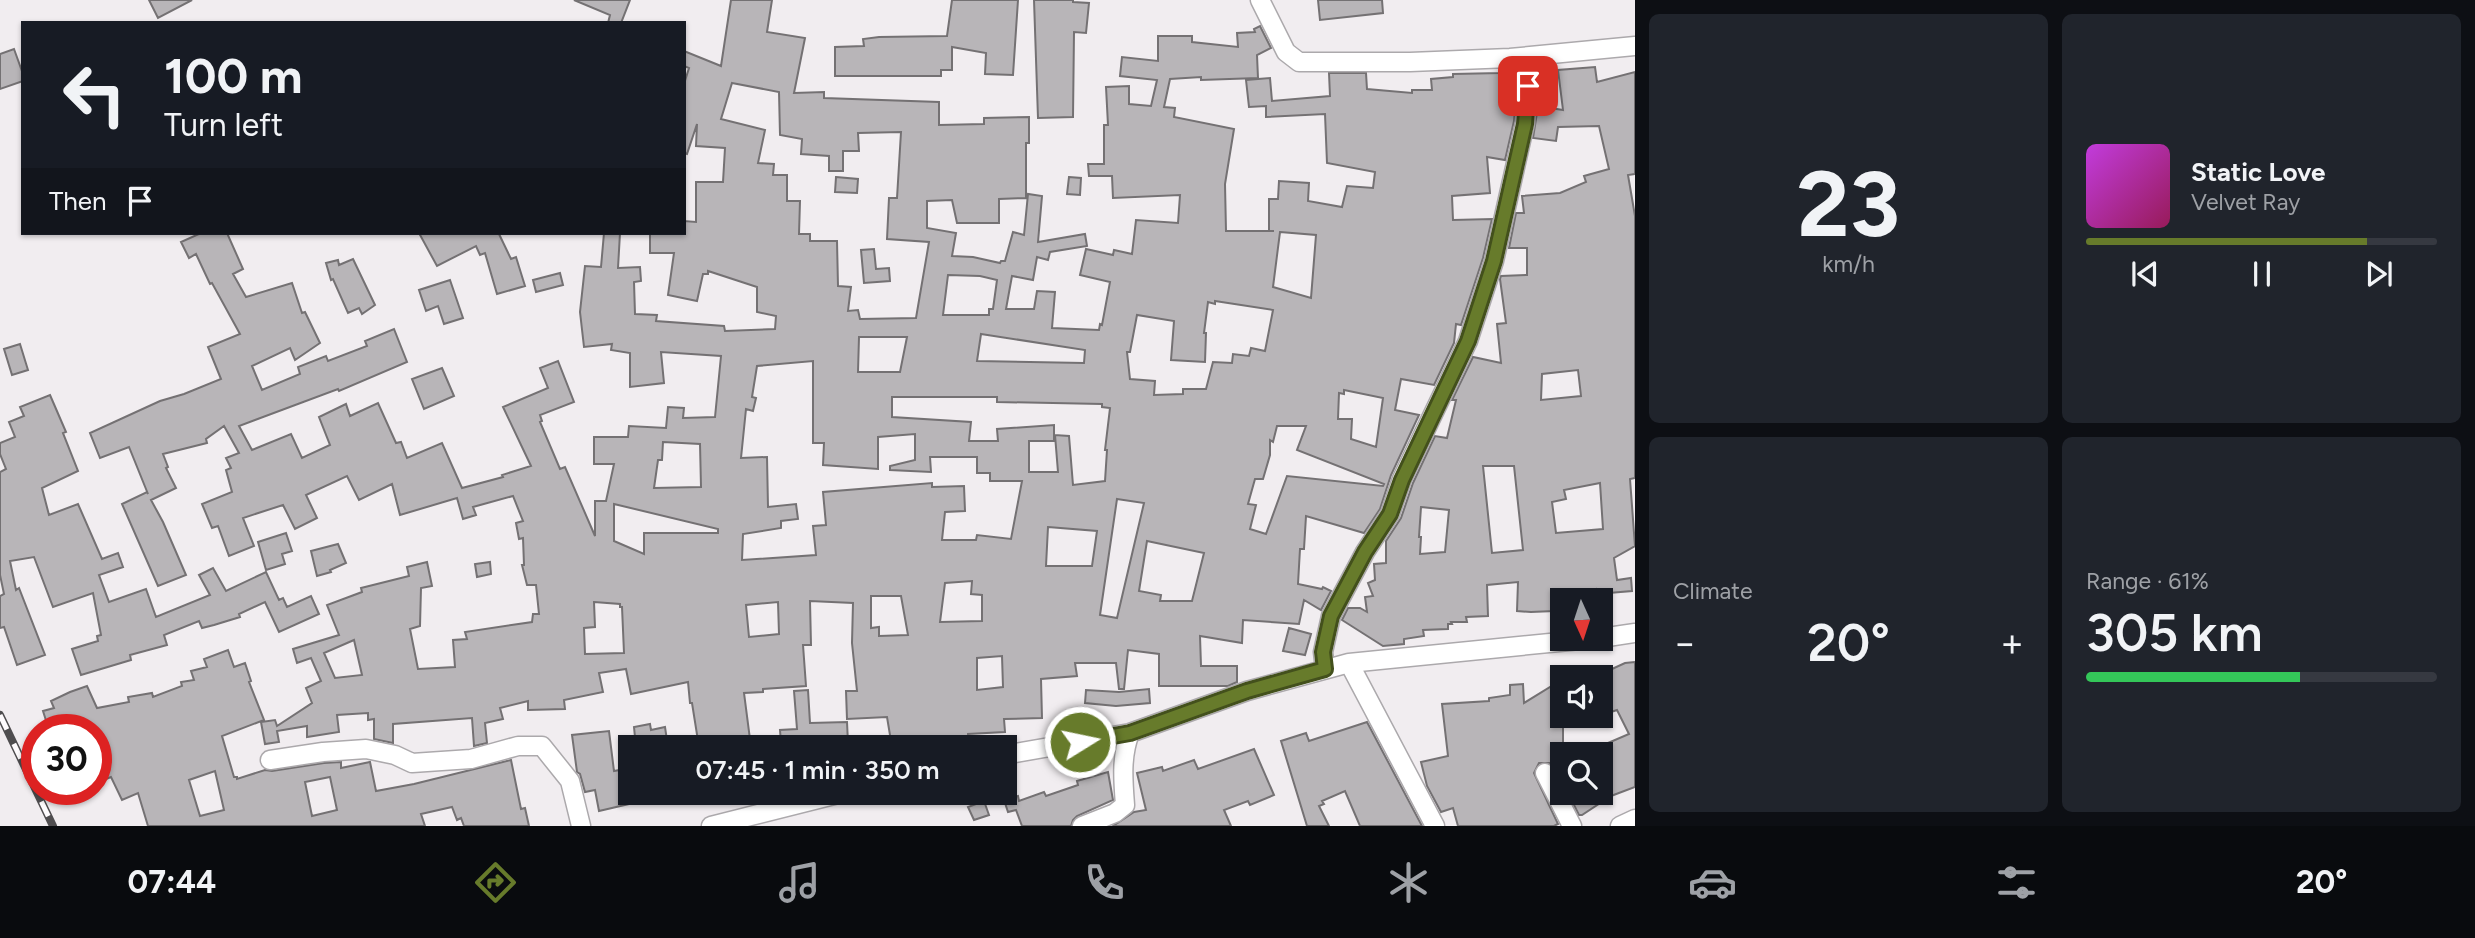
<!DOCTYPE html>
<html lang="en">
<head>
<meta charset="utf-8">
<style>
	body { margin:0; font-family:Figtree,sans-serif; background:#20242c; color:#f1f3f6; height:100vh; display:flex; flex-direction:column; font-size:26px; white-space:nowrap }
	* { box-sizing:border-box; margin:0 }
	p { font-size:23px; color:#9ea1a6 }
	.icon { flex:none; width:38px; height:38px; fill:none; stroke:currentColor; stroke-width:2; stroke-linecap:round; stroke-linejoin:round }
	.map { position:relative; flex:1; overflow:hidden }
	.side { display:flex; flex-direction:column; gap:14px; padding:14px; background:#0d0f14; width:840px }
	.side>* { flex:none }
	.guide { position:absolute; left:21px; top:21px; width:665px; height:214px; border-radius:0px; box-shadow:0 2px 5px #0004; background:#171b24; color:#f1f3f6; overflow:hidden }
	.needle { width:46px; rotate:177deg }
	.controls { position:absolute; left:1550px; top:588px; display:grid; gap:14px }
	.controls a { display:grid; place-items:center; width:63px; height:63px; border-radius:0px; background:#171b24; box-shadow:0 2px 5px #0004; font-size:35px }
	.speed { position:absolute; left:21px; top:714px; display:flex; gap:14px; font-size:35px; font-weight:700; text-align:center }
	.speed>* { display:grid; place-content:center; width:91px; height:91px; border-radius:50%; background:#171b24; box-shadow:0 2px 5px #0004; line-height:1 }
	.speed .limit { border:10px solid #d22; background:#fff; color:#111 }
	.pin { position:absolute; display:grid; place-items:center; width:60px; height:60px; color:#fff; margin:-30px; border-radius:14px; box-shadow:0 4px 10px #0006 }
	.me { position:absolute; width:77px; margin:-38px; rotate:80deg; stroke-linejoin:round; filter:drop-shadow(0 0 5px #0008) }
	.turn { display:flex; align-items:center; gap:24px; height:147px; padding:0 28px; font-size:32px }
	.turn .icon { width:91px; height:91px; stroke-width:2.5 }
	.turn b { display:block; font-size:49px; line-height:60px }
	.then { display:flex; align-items:center; height:66px; padding:0 28px; background:#0003; gap:14px; font-size:26px }
	.big { font-size:52px; font-weight:600; line-height:1.1 }
	.side .tile { flex:1; display:flex; flex-direction:column; justify-content:center; gap:10px; min-width:0; padding:0 24px; border-radius:10px; background:#20242c }
	.side .dial { align-items:center; gap:0 }
	.dial b { font-size:91px; line-height:1 }
	.song { display:flex; align-items:center; gap:21px }
	.cover { width:84px; height:84px; border-radius:10px; background:linear-gradient(135deg,hsl(290 70% 55%),hsl(330 70% 35%)) }
	.played { height:7px; border-radius:4px; background:linear-gradient(90deg,#677b2b 80%,#363941 80%) }
	.keys { display:flex; justify-content:space-around; direction:ltr }
	.heat { display:flex; justify-content:space-between; align-items:center; font-size:38px; direction:ltr }
	.charge { height:10px; border-radius:5px; background:linear-gradient(90deg,#34c759 61%,#363941 0) }
	.side .tiles { flex:1; display:grid; gap:14px; grid-template-columns:repeat(2,1fr) }
	.trip { position:absolute; left:618px; top:735px; width:399px; height:70px; border-radius:0px; background:#171b24; box-shadow:0 2px 5px #0004; font-weight:600; line-height:70px; text-align:center }
	.dock { display:flex; height:112px; justify-content:space-around; align-items:center; background:#090b0e; color:#9ea1a6 }
	.dock .icon { width:49px; height:49px }
	.dock .current { color:#677b2b }
	.dock b { font-size:32px; color:#f1f3f6 }
	main { display:flex; flex:1; min-height:0 }
	.map>svg:first-child { display:block }
</style>
</head>
<body>
<main>
<div class="map">
<svg width="1635" height="826" viewBox="0 0 1635 826">
	<rect width="100%" height="100%" fill="#f1edf0"/>
	<!-- building -->
	<path fill="#b8b5b8" stroke="#747173" stroke-width="2" fill-rule="evenodd" d="M149,0H192L158,18Z
		M574,0H630L621,23H608L610,15Z
		M731,0H772L767,32L805,38L794,93L824,92V98L939,102V125L984,124V118L1029,117V143H1026V198L999,199V223H957L952,200L927,201V228L956,233L952,256L973,257L1000,263L1001,261H1005L1013,232L1024,235L1028,194L1042,196L1038,242L1085,234L1087,246L1050,252L1048,260L1037,257L1033,280L1012,276L1006,309H1034L1037,291L1055,292L1052,328L1099,330L1100,324L1102,325L1110,282L1080,275L1086,249L1113,255L1114,250L1132,254L1136,220L1178,223L1180,195L1113,198L1112,176H1089L1088,164H1104V125H1108L1106,87L1129,86V104L1151,106L1157,80L1120,76L1122,57L1158,61V36H1192V42L1238,47L1237,33L1255,32L1254,29L1260,26L1271,48L1257,55L1258,78L1201,80V77L1170,79L1164,107L1175,108L1174,117L1234,129L1225,184L1226,231H1274H1269V199H1278L1279,181L1309,183L1308,201L1342,207L1347,186L1373,188L1375,172L1327,163L1325,114L1266,117V106L1249,107L1246,80L1270,78L1272,101L1330,96L1329,73H1366L1367,89L1412,93V90H1432L1431,79L1453,77V74L1501,73L1502,70L1524,69V76L1517,85L1514,121L1505,160L1487,157L1490,193L1452,196L1453,220L1492,219L1483,258L1461,325L1456,324L1454,343L1434,385L1401,379L1395,410L1419,415L1391,475L1380,509L1364,533L1306,516L1304,549H1300L1298,584L1322,589L1323,587L1331,591L1321,610L1304,600L1299,624L1243,620L1242,643L1200,636L1201,666H1237V682L1228,686H1159V654L1128,650L1124,689H1119L1116,663H1075L1077,676L1041,679L1042,718L1004,719L1005,732L968,734V738L930,740V744L904,747H892L887,717L847,719L846,691H857L852,643L853,603L810,601L811,645H803L806,686L763,689V692L744,693L751,747H699L692,703H690L688,682L631,694L626,669L599,673L603,692L564,700L565,709L528,710V701L500,708L503,719L485,723L487,743L474,746L472,718L393,724V743L374,739V719L368,720V713L337,715L339,732L307,737V726L277,731L279,742L265,744L261,722L275,720L277,726L312,703L306,688L321,681L311,658L297,663L293,649L339,635L327,605L362,592L361,588L409,576L407,567L427,562L432,586L421,588L420,626L410,629L418,669L455,667L453,640L467,639L465,632L532,622L533,614H539L536,585H527L522,565H524L523,538L519,539L516,523L523,521L513,496L473,507L476,515L463,519L457,498L400,515L392,484L359,500L347,476L306,495L317,518L295,529L283,505L243,518L254,546L229,556L218,526L212,528L202,504L232,492L226,470L231,468L226,458L239,453L224,426L206,439L207,443L163,454L168,467L166,468L176,488L151,500L163,522L186,575L158,586L122,504L147,492L148,494L129,447L100,458L90,433L160,401L184,394L221,379L208,347L240,334L212,283L210,284L196,254L189,258L181,242L201,233H227L243,269L233,274L246,297L292,283L302,313L305,312L320,343L295,360L290,348L252,366L262,390L300,374L298,367L326,356L328,361L367,346L365,341L394,329L407,362L339,391L338,389L239,426L252,450L291,434L302,458L330,445L319,417L346,404L350,416L378,403L396,443L401,442L407,458L442,443L462,488L503,477L502,475L531,466L503,407L548,388L540,368L558,361L574,402L540,415L542,421L540,422L560,469L565,467L595,536V501H606L614,464H594V437H628L629,426L666,428L668,407L684,408L683,418L715,417L721,356L661,352L664,383L630,387V353L611,350L612,344L584,347L580,312L585,266L601,267L604,233H620L618,268L640,267L641,281L634,282L635,314L657,315L656,321L724,326L725,331L775,329L776,316L757,312V287L708,271V274H703L697,301L668,295L674,253H650V233H684V221L696,222V182H723L725,148L696,146L697,124L687,154L684,153V84L689,68L684,66V51L721,66ZM732,83L779,92L780,135L802,139L801,154L829,156V171H843V151H859L858,133L901,132L897,198H889L887,239L929,242L916,318L860,319L858,310L848,311L851,287L838,286L837,241H810V234H799L800,201H787V175H773L774,164L758,163L765,130L721,119ZM1280,232L1316,235L1311,298L1273,287ZM948,275L980,276L997,280L993,309H989V315H943ZM1215,301L1273,310L1265,351L1251,348L1249,356L1233,354L1232,363L1213,362L1206,389H1183V394L1154,395L1155,381L1130,379L1127,352H1130L1137,315L1174,321L1171,360L1205,362L1206,333H1204L1208,302L1215,304ZM981,334L1085,350L1084,363L977,361ZM859,337H907L900,372H858ZM813,361V443H824L823,465L878,469V437L915,434V460L890,466V470L931,472L930,457H977V473H990V481H1022L1011,539L977,535L976,540H942L945,512L965,511L964,486L932,487V483L823,492L826,525L813,526L816,555L742,560L743,534L781,528V521L798,519L796,504L768,507L767,457L741,458L746,409L753,411L756,398L752,397L757,366ZM1344,390L1383,398L1376,447L1351,439L1352,419H1338L1339,393L1344,394ZM892,397H997V402L1102,404V407L1110,408L1105,450H1107L1105,481L1073,485L1069,436L1055,435L1058,472H1029V441H1054V425L997,429L998,441H969L971,422L892,417ZM1277,426H1306L1297,450L1384,484L1383,486L1287,476L1266,534L1250,529L1256,505L1248,504L1255,479H1263L1270,455V440L1273,442ZM663,442L700,444L701,487L654,488L658,460H662ZM1117,499L1144,503L1117,618L1100,615ZM614,504L718,529V533H644V554L614,541ZM1048,527L1097,531L1092,566H1046ZM1147,541L1204,553L1192,601H1160L1161,595L1139,591ZM972,581L971,594L982,595V621L940,622L945,583ZM871,596H901L908,635L879,636V627L871,628ZM594,602L620,604V607H622L624,653L585,654L584,628L595,627ZM778,602L779,634L749,637L746,605ZM354,640L362,675L335,678L324,653ZM1002,656L1003,687L977,690V658Z
		M952,0H1018L1013,75L985,74L986,53L952,47V70H941V76H835V47L864,46L863,39L879,37L947,36Z
		M1034,0H1073V2L1089,3L1086,33L1074,32L1073,117L1038,118Z
		M1318,0H1382L1383,13L1320,20Z
		M14,49L23,74V81L0,89V54Z
		M1595,67L1597,82L1635,72V174L1628,175L1635,216V478L1630,479L1635,546L1614,558L1617,580L1631,578L1632,591L1597,594L1596,589L1554,597V611L1531,612L1517,611L1518,582L1487,585L1488,616L1466,617L1467,622H1451L1452,624H1448V629L1423,630L1424,636L1404,639V644L1383,646L1342,620L1348,608H1360L1367,612L1365,597L1373,596L1368,583L1375,580L1374,564L1386,563V541L1401,518L1413,483L1435,436L1447,438L1456,400H1452L1473,357L1501,363L1497,324L1506,323L1500,279L1501,276L1527,275V248H1509L1516,213H1524L1522,196L1560,193L1586,182L1584,176L1609,169L1599,126L1558,127L1556,141L1533,138L1538,106L1563,110L1558,70ZM1578,370L1581,396L1541,400L1542,374ZM1483,466H1514L1523,550L1492,553ZM1600,483L1603,529L1556,533L1552,502L1566,499L1564,490ZM1421,507L1449,510L1445,552L1420,554L1421,537H1419Z
		M836,177L858,179L857,193L835,192Z
		M1069,177L1081,178L1080,195L1067,194Z
		M419,233H502L499,234L511,259L516,257L525,286L497,294L485,253L480,255L476,246L437,266Z
		M874,249L876,269L889,268L890,281L864,283L861,250Z
		M353,259L375,305L362,314L359,308L348,313L333,279L331,280L326,263L338,260L339,265Z
		M560,273L563,285L536,292L533,280Z
		M450,280L463,318L444,324L438,306L426,311L419,290Z
		M20,344L28,370L12,375L4,349Z
		M442,368L454,396L424,409L412,379Z
		M50,395L66,432L63,433L78,471L42,488L49,515L78,504L102,559L118,553L123,567L99,575L109,602L146,589L156,617L210,595L199,575L213,568L226,591L266,572L279,600L283,598L287,607L311,596L319,614L279,632L265,602L239,614L240,617L214,625L202,628L199,621L164,635L167,645L130,655L131,660L81,675L72,649L98,641L97,636L101,635L93,593L53,607L34,557L10,561L16,590L19,588L45,655L17,665L4,627L0,628V596L4,594L0,575V472L6,469L0,454V443L15,437L9,422L24,416L20,407Z
		M286,533L292,551L282,554L285,564L266,570L258,542Z
		M338,544L346,563L330,570L331,572L317,576L311,551Z
		M490,562L491,574L477,577L475,564Z
		M1289,628L1311,634L1305,655L1283,651Z
		M228,650L234,667L245,663L251,681L249,682L264,720L222,736L234,777H237V779L265,770L272,771L324,763L341,762V768L370,762L376,791L414,784L511,760L521,809L525,808L529,826H464L461,818L457,820L452,807L421,814L425,826H148L138,793L122,800L111,777L96,783V730H49L43,711L54,708L51,701L70,692L87,686L97,708L129,702L128,697L152,693L153,697L182,686L181,682L194,680L191,671L207,667L204,659ZM215,771L224,810L200,816L189,780ZM330,777L337,810L312,816L305,782Z
		M1635,662V787L1611,796L1582,815H1579L1568,793H1601V746L1629,734L1617,710L1611,712L1601,689V674L1625,663Z
		M1563,679V783L1551,763H1539L1534,773L1558,824L1554,826H1458L1453,808L1441,812L1427,786L1421,762L1448,756L1442,704L1489,701V698L1510,695V685L1523,684L1524,703Z
		M1149,689L1150,703L1116,706L1085,703L1086,690L1119,692Z
		M808,690L810,723L847,722L848,743L824,744V747H799L798,742L781,743L780,730L797,729L794,691Z
		M1367,722L1422,826H1360L1345,791L1322,801L1324,804L1319,806L1329,826H1307L1281,741L1306,733L1309,741Z
		M650,724L651,730L665,727L668,747H636L634,727Z
		M609,731L614,771L630,768V793H654L655,798L599,811L595,790L585,792L580,774L577,772L572,735Z
		M1254,749L1274,795L1250,805L1248,801L1224,810L1231,826H1113L1134,812L1146,810L1137,773L1162,767L1163,771L1194,760L1198,769Z
		M1108,772L1113,800L1077,816L1073,820L1071,826H1022L1016,810L1008,812L1004,800L1018,796L1019,801L1044,792L1046,796L1078,785L1077,781Z
		M984,801L989,815L974,820L968,807Z"/>
	<g fill="none" stroke-linecap="round" stroke-linejoin="round">
		<defs>
			<path id="street" d="M1260,0L1286,52L1299,62H1410L1510,58L1635,46
				M1601,638L1635,633
				M1349,663L1435,826
				M1325,669L1323,652L1331,616L1365,552L1390,514L1402,479L1468,341L1494,261L1525,123L1528,86
				M1004,755L1130,733L1247,691L1349,663L1590,639
				M270,760L323,752L366,749L395,755L412,763L471,759L518,746H542L570,781L581,826
				M1545,773L1572,826
				M711,826L842,793
				M1082,826L1115,813L1125,805C1123,780 1121,756 1130,733
				M1620,826L1635,819"/>
		</defs>
		<!-- street casing -->
		<use href="#street" stroke="#aca9ac" stroke-width="21"/>
		<!-- street -->
		<use href="#street" stroke="#fff" stroke-width="18"/>
		<defs>
			<path id="rail" d="M0,715L53,826"/>
		</defs>
		<!-- rail casing -->
		<use href="#rail" stroke="#4f4d4f" stroke-width="8"/>
		<!-- rail -->
		<use href="#rail" stroke="#fefbfd" stroke-width="5" stroke-dasharray="16" stroke-linecap="butt"/>
	</g>
	<g fill="none" stroke-linecap="round" stroke-linejoin="round">
		<defs>
			<path id="route" d="M1080,742L1130,733L1247,691L1325,669L1323,652L1331,616L1365,552L1390,514L1402,480L1468,341L1494,261L1525,124L1528,86"/>
		</defs>
		<!-- route casing -->
		<use href="#route" stroke="#43501c" stroke-width="18"/>
		<!-- route -->
		<use href="#route" stroke="#677b2b" stroke-width="12"/>
	</g>
</svg>
<div class="controls">
<a><svg class="needle" viewBox="-14 -14 28 28"><path d="M0-13l5 13h-10z" fill="#e53935"/><path d="M0 13l5-13h-10z" fill="#9ea1a6"/></svg></a>
<a><svg class="icon" aria-label="sound" viewBox="0 0 24 24"><path d="M4 9h4l5-4v14l-5-4H4zM17 9q2 3 0 6"/></svg></a>
<a><svg class="icon" aria-label="search" viewBox="0 0 24 24"><circle cx="10" cy="10" r="6"/><path d="M15 15l6 6"/></svg></a>
</div>
<div class="speed"><div class="limit">30</div></div>
<div class="pin" style="left:1528px;top:86px;background:#d93025"><svg class="icon" aria-label="arrive" viewBox="0 0 24 24"><path d="M6 21V4h12l-3 4 3 4H6"/></svg></div>
<svg class="me" style="left:1080px;top:742px" viewBox="-20 -20 40 40"><circle r="17" fill="#677b2b" stroke="#fff" stroke-width="3"/><path d="M0-11L8 9 0 5-8 9z" fill="#fff"/></svg>
<div class="trip">07:45 · 1 min · 350 m</div>
<div class="guide">
<div class="turn"><svg class="icon" aria-label="left" viewBox="0 0 24 24"><path d="M17 20v-9H6M10 6l-5 5 5 5"/></svg><div><b>100 m</b>Turn left</div></div>
<div class="then">Then<svg class="icon" aria-label="arrive" viewBox="0 0 24 24"><path d="M6 21V4h12l-3 4 3 4H6"/></svg></div>
</div>
</div>
<section class="side">
<div class="tiles">
<div class="tile dial"><b>23</b><p>km/h</p></div>
<div class="tile">
<div class="song"><i class="cover"></i><div><b>Static Love</b><p>Velvet Ray</p></div></div>
<div class="played"></div>
<div class="keys"><svg class="icon" aria-label="previous" viewBox="0 0 24 24"><path d="M18 5L8 12l10 7zM5 5v14"/></svg><svg class="icon" aria-label="pause" viewBox="0 0 24 24"><path d="M8 5v14M16 5v14"/></svg><svg class="icon" aria-label="next" viewBox="0 0 24 24"><path d="M6 5l10 7-10 7zM19 5v14"/></svg></div>
</div>
<div class="tile"><p>Climate</p>
<div class="heat"><a>−</a><b class="big">20°</b><a>+</a></div>
</div>
<div class="tile"><p>Range · 61%</p><b class="big">305 km</b><div class="charge"></div></div>
</div>
</section>
</main>
<nav class="dock">
<b>07:44</b>
<svg class="icon current" aria-label="directions" viewBox="0 0 24 24"><path d="M12 3l9 9-9 9-9-9zM9 14v-3h6M13 9l2 2-2 2"/></svg>
<svg class="icon" aria-label="music" viewBox="0 0 24 24"><path d="M9 18V5l10-2v13"/><circle cx="6" cy="18" r="3"/><circle cx="16" cy="16" r="3"/></svg>
<svg class="icon" aria-label="phone" viewBox="0 0 24 24"><path d="M5 4h4l2 5-3 2q2 4 5 5l2-3 5 2v4C11 20 4 13 5 4z"/></svg>
<svg class="icon" aria-label="climate" viewBox="0 0 24 24"><path d="M12 3v18M4 7l16 10M4 17L20 7"/></svg>
<svg class="icon" aria-label="car" viewBox="0 0 24 24"><path d="M5 17H2v-5l4-1 3-4h7l3 4 3 1v5h-3M9 17h6M6 11h13"/><circle cx="7" cy="17" r="2"/><circle cx="17" cy="17" r="2"/></svg>
<svg class="icon" aria-label="filters" viewBox="0 0 24 24"><path d="M4 7h16M4 17h16"/><circle cx="9" cy="7" r="2"/><circle cx="15" cy="17" r="2"/></svg>
<b>20°</b>
</nav>
</body>
</html>
